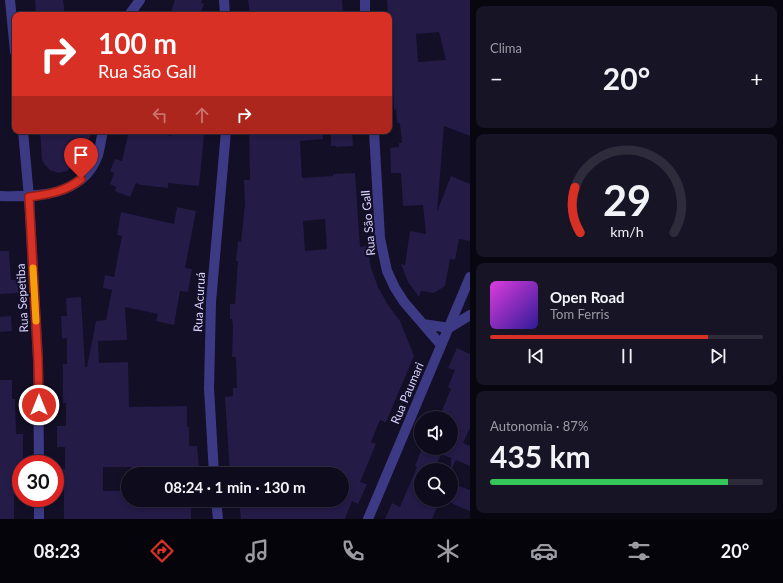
<!DOCTYPE html>
<html lang="pt">
<head>
<meta charset="utf-8">
<style>
	body { margin:0; font-family:Lato,sans-serif; background:#171425; color:#f1f3f6; height:100vh; display:flex; flex-direction:column; font-size:15px; white-space:nowrap }
	* { box-sizing:border-box; margin:0 }
	p { font-size:13px; color:#9b9ba3 }
	.icon { flex:none; width:22px; height:22px; fill:none; stroke:currentColor; stroke-width:2; stroke-linecap:round; stroke-linejoin:round }
	.map { position:relative; flex:1; overflow:hidden }
	.panel { display:flex; flex-direction:column; gap:6px; padding:6px; background:#08060f; width:313px }
	.panel>* { flex:none }
	.hud { position:absolute; left:12px; top:12px; width:380px; height:122px; border-radius:8px; box-shadow:0 2px 6px #0003,0 0 0 1px #2e2b3b; background:#d93025; color:#fff; overflow:hidden }
	.tools { position:absolute; left:414px; top:411px; display:grid; gap:8px }
	.tools a { display:grid; place-items:center; width:44px; height:44px; border-radius:50%; background:#0e0b1c; box-shadow:0 2px 6px #0003,0 0 0 1px #2e2b3b; font-size:20px }
	.speed { position:absolute; left:12px; top:455px; display:flex; gap:8px; font-size:20px; font-weight:700; text-align:center }
	.speed>* { display:grid; place-content:center; width:52px; height:52px; border-radius:50%; background:#0e0b1c; box-shadow:0 2px 6px #0003,0 0 0 1px #2e2b3b; line-height:1 }
	.speed .limit { border:6px solid #d22; background:#fff; color:#111 }
	.pin { position:absolute; display:grid; place-items:center; width:34px; height:34px; color:#fff; margin:-41px -17px; border-radius:50% 50% 50% 0; rotate:-45deg; box-shadow:0 0 4px #0007 }
	.pin .icon { rotate:45deg }
	.me { position:absolute; width:44px; margin:-22px; rotate:0deg; stroke-linejoin:round; filter:drop-shadow(0 0 3px #0008) }
	.turn { display:flex; align-items:center; gap:14px; height:84px; padding:0 20px; font-size:18px }
	.turn .icon { width:52px; height:52px; stroke-width:2.5 }
	.turn b { display:block; font-size:28px; line-height:34px }
	.lanes { display:flex; align-items:center; height:38px; padding:0 20px; background:#0003; justify-content:center; gap:20px; direction:ltr }
	.lanes .off { opacity:.35 }
	.big { font-size:30px; font-weight:700; line-height:1.1 }
	.panel .widget { flex:1; display:flex; flex-direction:column; justify-content:center; gap:6px; min-width:0; padding:0 14px; border-radius:8px; background:#171425 }
	.panel .dial { align-items:center; gap:0 }
	.dial svg { height:104px; overflow:visible; fill:none; stroke:#2e2b3b; stroke-width:7; stroke-linecap:round; text-anchor:middle }
	.dial text { fill:#f1f3f6; stroke:none }
	.song { display:flex; align-items:center; gap:12px }
	.cover { width:48px; height:48px; border-radius:6px; background:linear-gradient(135deg,hsl(300 70% 55%),hsl(250 70% 35%)) }
	.played { height:4px; border-radius:2px; background:linear-gradient(90deg,#d93025 80%,#2e2b3b 80%) }
	.keys { display:flex; justify-content:space-around; direction:ltr }
	.heat { display:flex; justify-content:space-between; align-items:center; font-size:22px; direction:ltr }
	.charge { height:6px; border-radius:3px; background:linear-gradient(90deg,#34c759 87%,#2e2b3b 0) }
	.trip { position:absolute; left:121px; top:467px; width:228px; height:40px; border-radius:20px; background:#0e0b1c; box-shadow:0 2px 6px #0003,0 0 0 1px #2e2b3b; font-weight:700; line-height:40px; text-align:center }
	.tabs { display:flex; height:64px; justify-content:space-around; align-items:center; background:#06040b; color:#9b9ba3 }
	.tabs .icon { width:28px; height:28px }
	.tabs .on { color:#d93025 }
	.tabs b { font-size:18px; color:#f1f3f6 }
	main { display:flex; flex:1; min-height:0 }
	.map>svg:first-child { display:block }
</style>
</head>
<body>
<main>
<div class="map">
<svg width="470" height="519" viewBox="0 0 470 519">
	<rect width="100%" height="100%" fill="#130f26"/>
	<!-- building -->
	<path fill="#241b47" fill-rule="evenodd" d="M35,0H63L65,15H36Z
		M175,0H202L201,3L204,4L200,15H170Z
		M248,0H342L343,15H250Z
		M387,0H470V136L444,126L437,212L451,176L470,184V241L459,239L455,260L450,259L445,286L434,293L421,291L419,297L408,282L401,264L405,265L410,231L426,234L423,205L403,206L401,173H391L390,148L399,147V143H402L400,124L397,122L396,109L394,110L393,87L391,88L390,66H391ZM439,32L446,60L418,62L416,34Z
		M40,131H92L85,149L76,162L67,171L58,173L50,170L45,165L42,160Z
		M129,131H149L172,136V132L204,135L199,186L168,183V188L141,185L136,183L130,197L115,191L116,187L110,184L114,173L110,171L115,159L122,161Z
		M249,131H323V139L300,141L302,178L333,176V174L355,173L360,247L367,246L371,268L378,287L388,305L400,321L414,356L386,422L380,420L371,442L376,444L360,482L367,484L358,504L352,501L345,519H241L239,500H342V474H230L225,397L233,396V388H237L236,361V357H232L233,325L232,319H230V304H235L238,261H236L238,241L241,242L245,204L244,180H250ZM325,219L327,249L305,251L303,221Z
		M331,131H352L353,146L336,147V146H331Z
		M177,207L196,211L185,268L192,269L188,292L180,291L174,325L156,321L158,314L125,307L127,340L98,341L99,363L128,362L129,407L187,406V427H189V446H197L199,467H192V474H132L131,467H103V491H128V500H191V519H64V490H57V469H65V447H57V426H66V403H63V364H67V338L62,339L61,316H67L66,298L81,297L85,367H87L96,321L106,320L112,290L103,288L105,275L114,277L122,236L117,235L121,212L174,224Z
		M0,251H9L11,280H18V293L0,294Z
		M11,316L12,331L0,332V317Z
		M457,348L470,354V428L463,443L470,446V466L456,460L451,470V458L441,454L434,470H421V500H440L432,519H385L392,503L400,507L417,467L415,466L422,448H451V418H439L451,389L448,387L455,370L448,368Z
		M0,380H12V399H15L16,434H23V464H21V483L14,482V519H0Z
		M451,483L470,490V511L451,503Z"/>
	<g fill="none" stroke-linecap="round" stroke-linejoin="round">
		<!-- minor -->
		<path stroke="#3d3a85" stroke-width="10" d="M10,0L15,52
			M224,0L225,15
			M365,0V15
			M129,15L140,0
			M23,131L29,197L38,360L39,464
			M374,131L380,238L387,271L395,288L404,302L441,345
			M0,196C36,197 83,197 98,155C100,148 101,139 103,131
			M423,324L449,328
			M449,328L470,315
			M214,474L209,388L211,302L226,131
			M216,500L218,519
			M39,519V498
			M368,519L470,277"/>
	</g>
	<g fill="none" stroke-linecap="round" stroke-linejoin="round">
		<defs>
			<path id="route" d="M39,405L38,360L29,197C49,194 65,192 81,179"/>
		</defs>
		<!-- route casing -->
		<use href="#route" stroke="#8d1f18" stroke-width="10"/>
		<!-- route -->
		<use href="#route" stroke="#d93025" stroke-width="7"/>
		<!-- slow -->
		<path stroke="#f59e0b" stroke-width="7" d="M33,268L36,321"/>
	</g>
	<g text-anchor="middle" dominant-baseline="central" stroke-width="4" stroke-linejoin="round" paint-order="stroke">
		<!-- street labels -->
		<g font-size="12" fill="#d9d4ff" stroke="#130f26">
			<text transform="translate(368 223) rotate(-95)">Rua São Gall</text>
			<text transform="translate(22 298) rotate(-93)">Rua Sepetiba</text>
			<text transform="translate(199 302) rotate(-87)">Rua Acuruá</text>
			<text transform="translate(407 393) rotate(-67)">Rua Paumari</text>
		</g>
	</g>
</svg>
<div class="tools">
<a><svg class="icon" aria-label="sound" viewBox="0 0 24 24"><path d="M4 9h4l5-4v14l-5-4H4zM17 9q2 3 0 6"/></svg></a>
<a><svg class="icon" aria-label="search" viewBox="0 0 24 24"><circle cx="10" cy="10" r="6"/><path d="M15 15l6 6"/></svg></a>
</div>
<div class="speed"><div class="limit">30</div></div>
<div class="pin" style="left:81px;top:179px;background:#d93025"><svg class="icon" aria-label="arrive" viewBox="0 0 24 24"><path d="M6 21V4h12l-3 4 3 4H6"/></svg></div>
<svg class="me" style="left:39px;top:405px" viewBox="-20 -20 40 40"><circle r="17" fill="#d93025" stroke="#fff" stroke-width="3"/><path d="M0-11L8 9 0 5-8 9z" fill="#fff"/></svg>
<div class="trip">08:24 · 1 min · 130 m</div>
<div class="hud">
<div class="turn"><svg class="icon" aria-label="right" viewBox="0 0 24 24"><path d="M7 20v-9h11M14 6l5 5-5 5"/></svg><div><b>100 m</b>Rua São Gall</div></div>
<div class="lanes"><svg class="icon off" aria-label="left" viewBox="0 0 24 24"><path d="M17 20v-9H6M10 6l-5 5 5 5"/></svg><svg class="icon off" aria-label="ahead" viewBox="0 0 24 24"><path d="M12 20V5M6 11l6-6 6 6"/></svg><svg class="icon" aria-label="right" viewBox="0 0 24 24"><path d="M7 20v-9h11M14 6l5 5-5 5"/></svg></div>
</div>
</div>
<section class="panel">
<div class="widget"><p>Clima</p>
<div class="heat"><a>−</a><b class="big">20°</b><a>+</a></div>
</div>
<div class="widget dial"><svg viewBox="0 0 100 80">
<path d="M14 69A42 42 0 1 1 86 69"/>
<path d="M14 69A42 42 0 0 1 10 34" stroke="#d93025"/>
<text x="50" y="56" font-size="32" font-weight="700">29</text>
<text x="50" y="72" font-size="11">km/h</text>
</svg></div>
<div class="widget">
<div class="song"><i class="cover"></i><div><b>Open Road</b><p>Tom Ferris</p></div></div>
<div class="played"></div>
<div class="keys"><svg class="icon" aria-label="previous" viewBox="0 0 24 24"><path d="M18 5L8 12l10 7zM5 5v14"/></svg><svg class="icon" aria-label="pause" viewBox="0 0 24 24"><path d="M8 5v14M16 5v14"/></svg><svg class="icon" aria-label="next" viewBox="0 0 24 24"><path d="M6 5l10 7-10 7zM19 5v14"/></svg></div>
</div>
<div class="widget"><p>Autonomia · 87%</p><b class="big">435 km</b><div class="charge"></div></div>
</section>
</main>
<nav class="tabs">
<b>08:23</b>
<svg class="icon on" aria-label="directions" viewBox="0 0 24 24"><path d="M12 3l9 9-9 9-9-9zM9 14v-3h6M13 9l2 2-2 2"/></svg>
<svg class="icon" aria-label="music" viewBox="0 0 24 24"><path d="M9 18V5l10-2v13"/><circle cx="6" cy="18" r="3"/><circle cx="16" cy="16" r="3"/></svg>
<svg class="icon" aria-label="phone" viewBox="0 0 24 24"><path d="M5 4h4l2 5-3 2q2 4 5 5l2-3 5 2v4C11 20 4 13 5 4z"/></svg>
<svg class="icon" aria-label="climate" viewBox="0 0 24 24"><path d="M12 3v18M4 7l16 10M4 17L20 7"/></svg>
<svg class="icon" aria-label="car" viewBox="0 0 24 24"><path d="M5 17H2v-5l4-1 3-4h7l3 4 3 1v5h-3M9 17h6M6 11h13"/><circle cx="7" cy="17" r="2"/><circle cx="17" cy="17" r="2"/></svg>
<svg class="icon" aria-label="filters" viewBox="0 0 24 24"><path d="M4 7h16M4 17h16"/><circle cx="9" cy="7" r="2"/><circle cx="15" cy="17" r="2"/></svg>
<b>20°</b>
</nav>
</body>
</html>
